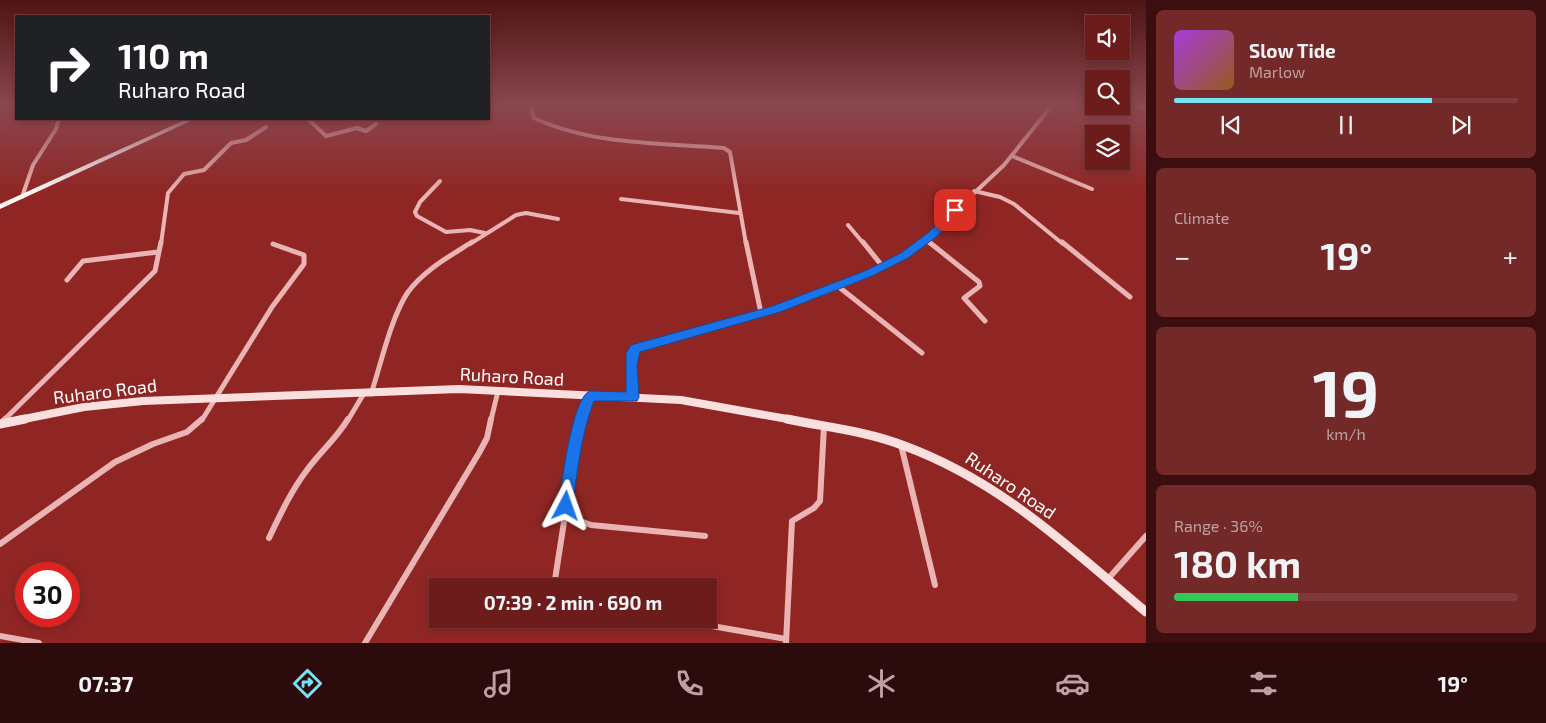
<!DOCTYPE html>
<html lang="en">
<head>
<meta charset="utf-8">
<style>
	body { margin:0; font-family:"Exo 2",sans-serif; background:#732928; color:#f1f3f6; height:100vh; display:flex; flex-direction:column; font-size:19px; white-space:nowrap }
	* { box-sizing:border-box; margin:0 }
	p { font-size:16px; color:#bea1a3 }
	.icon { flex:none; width:28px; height:28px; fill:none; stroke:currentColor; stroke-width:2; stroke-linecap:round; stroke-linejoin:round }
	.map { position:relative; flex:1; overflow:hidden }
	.side { display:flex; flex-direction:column; gap:10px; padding:10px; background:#3b0f0f; width:400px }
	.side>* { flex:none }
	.top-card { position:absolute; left:15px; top:15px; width:475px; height:105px; border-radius:0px; box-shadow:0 2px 8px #0003,0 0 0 1px #7e3a3a; background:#202124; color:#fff; overflow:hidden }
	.fabs { position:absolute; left:1085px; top:15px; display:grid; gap:10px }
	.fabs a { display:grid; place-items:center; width:45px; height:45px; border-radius:0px; background:#6b1c1b; box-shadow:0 2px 8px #0003,0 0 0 1px #7e3a3a; font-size:25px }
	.speed { position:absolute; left:15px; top:562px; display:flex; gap:10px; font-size:25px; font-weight:700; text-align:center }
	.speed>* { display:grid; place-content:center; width:65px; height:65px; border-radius:50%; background:#6b1c1b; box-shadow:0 2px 8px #0003,0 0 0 1px #7e3a3a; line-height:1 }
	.speed .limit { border:8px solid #d22; background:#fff; color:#111 }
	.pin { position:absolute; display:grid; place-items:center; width:42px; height:42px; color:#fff; margin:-21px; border-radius:10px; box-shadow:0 2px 8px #0006 }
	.me { position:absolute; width:55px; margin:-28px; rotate:4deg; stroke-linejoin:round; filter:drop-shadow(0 0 4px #0008) }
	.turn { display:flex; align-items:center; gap:18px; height:105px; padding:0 20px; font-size:22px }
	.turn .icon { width:65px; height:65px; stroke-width:2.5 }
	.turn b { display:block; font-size:35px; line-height:42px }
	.big { font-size:38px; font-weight:700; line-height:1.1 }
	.side .card { flex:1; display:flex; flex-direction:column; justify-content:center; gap:8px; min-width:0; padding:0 18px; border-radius:8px; background:#732928 }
	.side .dial { align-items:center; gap:0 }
	.dial b { font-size:65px; line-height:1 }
	.song { display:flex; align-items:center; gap:15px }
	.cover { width:60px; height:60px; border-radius:8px; background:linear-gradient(135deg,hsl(280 70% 55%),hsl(30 70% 35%)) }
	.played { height:5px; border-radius:2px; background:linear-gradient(90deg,#77e1f6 75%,#7e3a3a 75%) }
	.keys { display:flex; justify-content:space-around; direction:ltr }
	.heat { display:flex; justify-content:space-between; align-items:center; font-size:28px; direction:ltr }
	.charge { height:8px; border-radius:4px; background:linear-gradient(90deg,#34c759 36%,#7e3a3a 0) }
	.trip { position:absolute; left:429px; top:578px; width:288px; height:50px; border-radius:0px; background:#6b1c1b; box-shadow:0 2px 8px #0003,0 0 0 1px #7e3a3a; font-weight:700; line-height:50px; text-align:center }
	.tab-bar { display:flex; height:80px; justify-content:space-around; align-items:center; background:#2b0b0b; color:#bea1a3 }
	.tab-bar .icon { width:35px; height:35px }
	.tab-bar .on { color:#77e1f6 }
	.tab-bar b { font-size:22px; color:#f1f3f6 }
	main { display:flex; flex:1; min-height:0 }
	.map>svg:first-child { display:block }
</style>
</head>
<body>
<main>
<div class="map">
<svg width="1146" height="643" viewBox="0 0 1146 643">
	<rect width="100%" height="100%" fill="#8f2624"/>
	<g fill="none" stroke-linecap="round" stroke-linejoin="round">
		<!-- street-far2 -->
		<path stroke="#ebb4b4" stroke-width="4" d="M530,104L534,118C592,145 661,143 724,148L730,152L746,244
			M1133,104L1146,109
			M308,119L326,136L357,128L366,131L376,124
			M1012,156L1092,189
			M440,181L420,202L415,212L417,216L446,232L470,230L485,233
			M974,191L1000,197L1014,204L1063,244
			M22,197L33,165L56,129L59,119
			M621,199L739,213
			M848,225L864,244
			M925,240L931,244
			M161,244L168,193L184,174L204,170L231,143L246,140L266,127
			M470,244L516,215L526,213L558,219
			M920,244L1004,165L1053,104"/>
		<!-- street-far1 -->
		<path stroke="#ebb4b4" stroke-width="5" d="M863,242L883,267
			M929,242L979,282L980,286L964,298L985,321
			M1062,242L1130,297
			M67,280L83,261L158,252
			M839,287L922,353
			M761,313C816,295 875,279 921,242
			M371,394C381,364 391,317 408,292C424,270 450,256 472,242
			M633,397L630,364L636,348L761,313L746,242
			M4,420L155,271L161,242
			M202,420L272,307L304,264V255L273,244
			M348,420L363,395
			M491,420L498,391
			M582,420L590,396"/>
		<!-- street -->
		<path stroke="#ebb4b4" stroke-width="6" d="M582,419C575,442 557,498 572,518L591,525L705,536
			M2,422L5,419
			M901,445L935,585
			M269,538C280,515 291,491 307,470C320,452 337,438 348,419
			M0,544L115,462L153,444L187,432L202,419
			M1108,579L1146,536
			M554,586L566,509
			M672,619L786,639
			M0,636L39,643
			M365,643L479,453L487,438L491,419
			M786,643L792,521L814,508L820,501L824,426"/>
		<!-- secondary-far1 -->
		<path stroke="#f9e0df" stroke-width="8" d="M19,420L84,407L143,401L459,389L681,400L793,420"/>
		<!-- secondary -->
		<path stroke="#f9e0df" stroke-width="9" d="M787,419C825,427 866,431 902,445C999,480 1069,547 1146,612
			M0,424L25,419"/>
		<!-- primary -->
		<path fill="#fff9f9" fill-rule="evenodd" d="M187,119H195L0,209V204Z"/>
	</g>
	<!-- sky -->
	<linearGradient id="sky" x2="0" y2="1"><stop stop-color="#4f1514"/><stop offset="0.54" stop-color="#8a4750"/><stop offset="1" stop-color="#8a4750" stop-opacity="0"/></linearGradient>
	<rect width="1146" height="194" fill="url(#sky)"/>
	<!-- route -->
	<path fill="#1a73e8" stroke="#114b97" d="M955,207L960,210L958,213L936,237L908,258L872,276L780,312L640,352L637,365L639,397L637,401H594C581,435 577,471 573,506L571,511L566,513L561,511L559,506C561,487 572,397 590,391L626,392V353L631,345L773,306L865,271L901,253L929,232Z"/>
	<g text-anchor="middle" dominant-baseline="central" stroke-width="5" stroke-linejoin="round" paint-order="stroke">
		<!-- street labels -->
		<g font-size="18" fill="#fff" stroke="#8f2624">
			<text transform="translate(512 376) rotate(3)">Ruharo Road</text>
			<text transform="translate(105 391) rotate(-7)">Ruharo Road</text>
			<text transform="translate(1011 485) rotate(34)">Ruharo Road</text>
		</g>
	</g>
</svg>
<div class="fabs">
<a><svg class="icon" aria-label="sound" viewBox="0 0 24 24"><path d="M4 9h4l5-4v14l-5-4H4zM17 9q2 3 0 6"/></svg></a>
<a><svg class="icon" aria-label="search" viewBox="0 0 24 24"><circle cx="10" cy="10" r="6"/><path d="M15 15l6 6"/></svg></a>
<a><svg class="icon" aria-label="layers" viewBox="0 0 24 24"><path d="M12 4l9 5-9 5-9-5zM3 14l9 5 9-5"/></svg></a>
</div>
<div class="speed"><div class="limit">30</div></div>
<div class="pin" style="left:955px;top:210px;background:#d93025"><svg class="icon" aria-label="arrive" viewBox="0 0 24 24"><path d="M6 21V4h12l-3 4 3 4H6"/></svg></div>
<svg class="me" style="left:566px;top:506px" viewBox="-20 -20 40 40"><path d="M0-17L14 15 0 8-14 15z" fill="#1a73e8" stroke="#fff" stroke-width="4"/></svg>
<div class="trip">07:39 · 2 min · 690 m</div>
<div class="top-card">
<div class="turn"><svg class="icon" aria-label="right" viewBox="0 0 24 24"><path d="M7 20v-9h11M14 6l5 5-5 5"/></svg><div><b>110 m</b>Ruharo Road</div></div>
</div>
</div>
<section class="side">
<div class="card">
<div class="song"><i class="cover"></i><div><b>Slow Tide</b><p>Marlow</p></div></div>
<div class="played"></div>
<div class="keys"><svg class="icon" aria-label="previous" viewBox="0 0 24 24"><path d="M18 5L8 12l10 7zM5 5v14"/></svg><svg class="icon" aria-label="pause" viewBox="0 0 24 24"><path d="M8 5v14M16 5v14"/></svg><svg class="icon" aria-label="next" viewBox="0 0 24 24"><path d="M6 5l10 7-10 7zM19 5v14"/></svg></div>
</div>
<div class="card"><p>Climate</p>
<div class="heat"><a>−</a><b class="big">19°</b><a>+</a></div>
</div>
<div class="card dial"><b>19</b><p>km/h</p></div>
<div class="card"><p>Range · 36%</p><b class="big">180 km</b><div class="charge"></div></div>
</section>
</main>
<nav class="tab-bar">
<b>07:37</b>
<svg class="icon on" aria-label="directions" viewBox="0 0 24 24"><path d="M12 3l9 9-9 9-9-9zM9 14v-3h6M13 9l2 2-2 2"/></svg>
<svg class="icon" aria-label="music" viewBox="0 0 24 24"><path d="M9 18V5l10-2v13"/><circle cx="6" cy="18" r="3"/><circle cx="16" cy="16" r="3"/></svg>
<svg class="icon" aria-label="phone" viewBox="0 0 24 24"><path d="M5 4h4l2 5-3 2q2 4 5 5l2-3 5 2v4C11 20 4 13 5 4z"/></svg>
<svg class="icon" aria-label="climate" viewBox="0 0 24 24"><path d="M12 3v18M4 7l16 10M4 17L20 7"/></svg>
<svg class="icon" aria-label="car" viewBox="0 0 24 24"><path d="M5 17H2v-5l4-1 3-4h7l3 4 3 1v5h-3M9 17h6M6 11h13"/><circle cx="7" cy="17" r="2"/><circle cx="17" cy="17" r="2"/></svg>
<svg class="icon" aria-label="filters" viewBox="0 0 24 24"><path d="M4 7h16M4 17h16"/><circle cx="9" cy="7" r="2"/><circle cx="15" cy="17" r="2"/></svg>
<b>19°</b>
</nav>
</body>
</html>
